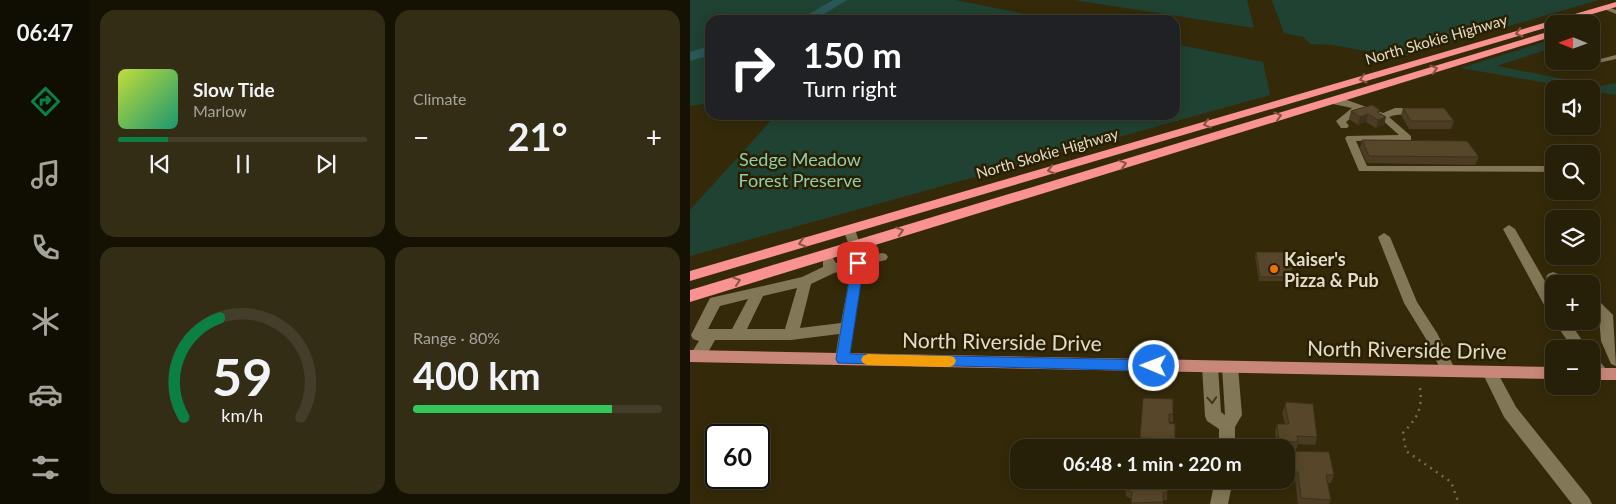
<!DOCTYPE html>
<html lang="en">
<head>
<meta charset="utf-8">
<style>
	body { margin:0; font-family:Lato,sans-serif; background:#332d16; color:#f1f3f6; height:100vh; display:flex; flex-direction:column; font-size:19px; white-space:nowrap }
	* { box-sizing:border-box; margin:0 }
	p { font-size:16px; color:#a4a39c }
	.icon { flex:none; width:28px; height:28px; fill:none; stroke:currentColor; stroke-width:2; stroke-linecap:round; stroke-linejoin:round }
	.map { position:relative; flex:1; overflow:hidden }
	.sheet { display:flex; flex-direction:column; gap:10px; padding:10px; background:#151204; width:600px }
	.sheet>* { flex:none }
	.guide { position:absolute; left:15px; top:15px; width:475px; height:105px; border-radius:15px; box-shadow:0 2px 12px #0003,0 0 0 1px #433e29; background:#202124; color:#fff; overflow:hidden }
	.needle { width:32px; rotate:271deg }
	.fabs { position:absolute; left:855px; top:15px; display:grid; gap:10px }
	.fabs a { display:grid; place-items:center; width:55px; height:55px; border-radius:10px; background:#272008; box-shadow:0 2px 12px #0003,0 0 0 1px #433e29; font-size:25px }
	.speed { position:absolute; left:15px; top:424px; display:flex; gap:10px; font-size:25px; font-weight:700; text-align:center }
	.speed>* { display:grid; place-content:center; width:65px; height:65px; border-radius:50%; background:#272008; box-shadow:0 2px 12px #0003,0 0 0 1px #433e29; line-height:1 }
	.speed .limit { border:2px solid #111; border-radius:8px; background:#fff; color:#111 }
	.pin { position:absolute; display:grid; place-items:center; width:42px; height:42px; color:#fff; margin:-21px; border-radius:10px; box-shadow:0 2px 8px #0006 }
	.me { position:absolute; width:55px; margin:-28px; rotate:271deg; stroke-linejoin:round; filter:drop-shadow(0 0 4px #0008) }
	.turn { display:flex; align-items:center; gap:18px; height:105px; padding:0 15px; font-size:22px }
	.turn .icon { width:65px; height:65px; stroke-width:2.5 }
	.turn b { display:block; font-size:35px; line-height:42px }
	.big { font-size:38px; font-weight:700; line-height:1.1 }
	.sheet .tile { flex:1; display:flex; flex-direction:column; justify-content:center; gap:8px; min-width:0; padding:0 18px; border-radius:15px; background:#332d16 }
	.sheet .dial { align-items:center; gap:0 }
	.dial svg { height:130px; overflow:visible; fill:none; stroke:#433e29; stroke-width:7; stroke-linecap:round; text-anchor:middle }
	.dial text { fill:#f1f3f6; stroke:none }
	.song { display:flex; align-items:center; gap:15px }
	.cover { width:60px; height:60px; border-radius:8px; background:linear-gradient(135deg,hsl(70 70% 55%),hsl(160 70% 35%)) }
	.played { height:5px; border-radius:2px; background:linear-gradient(90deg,#0b8043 20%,#433e29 20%) }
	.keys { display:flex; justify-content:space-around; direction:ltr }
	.heat { display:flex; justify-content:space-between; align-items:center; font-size:28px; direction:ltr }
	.charge { height:8px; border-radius:4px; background:linear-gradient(90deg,#34c759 80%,#433e29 0) }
	.sheet .tiles { flex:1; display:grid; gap:10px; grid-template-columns:repeat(2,1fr) }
	.trip { position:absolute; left:320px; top:439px; width:285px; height:50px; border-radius:15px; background:#272008; box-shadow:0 2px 12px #0003,0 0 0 1px #433e29; font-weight:700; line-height:50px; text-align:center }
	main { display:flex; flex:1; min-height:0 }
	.dock { display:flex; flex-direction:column; width:90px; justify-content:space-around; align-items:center; background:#100d03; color:#a4a39c }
	.dock .icon { width:35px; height:35px }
	.dock .on { color:#0b8043 }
	.dock b { font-size:22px; color:#f1f3f6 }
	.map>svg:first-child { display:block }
</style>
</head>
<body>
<main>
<nav class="dock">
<b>06:47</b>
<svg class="icon on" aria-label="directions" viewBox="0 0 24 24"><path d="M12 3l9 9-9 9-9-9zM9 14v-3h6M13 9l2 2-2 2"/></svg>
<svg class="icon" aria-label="music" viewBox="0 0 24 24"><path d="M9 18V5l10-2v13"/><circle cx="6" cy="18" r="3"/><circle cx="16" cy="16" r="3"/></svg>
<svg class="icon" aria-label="phone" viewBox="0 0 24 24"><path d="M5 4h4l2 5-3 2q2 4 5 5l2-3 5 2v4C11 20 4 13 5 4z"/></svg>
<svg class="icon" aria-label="climate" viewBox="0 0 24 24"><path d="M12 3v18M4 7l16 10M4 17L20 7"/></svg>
<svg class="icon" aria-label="car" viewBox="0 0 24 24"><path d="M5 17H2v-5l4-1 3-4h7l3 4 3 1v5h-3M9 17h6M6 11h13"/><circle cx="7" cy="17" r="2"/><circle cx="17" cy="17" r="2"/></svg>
<svg class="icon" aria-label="filters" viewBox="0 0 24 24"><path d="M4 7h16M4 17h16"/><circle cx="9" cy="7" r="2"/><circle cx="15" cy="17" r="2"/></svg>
</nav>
<section class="sheet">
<div class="tiles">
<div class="tile">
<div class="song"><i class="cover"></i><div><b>Slow Tide</b><p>Marlow</p></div></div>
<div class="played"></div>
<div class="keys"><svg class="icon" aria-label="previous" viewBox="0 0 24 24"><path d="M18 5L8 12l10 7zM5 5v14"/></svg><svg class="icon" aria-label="pause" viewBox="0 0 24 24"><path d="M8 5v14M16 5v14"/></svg><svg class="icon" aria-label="next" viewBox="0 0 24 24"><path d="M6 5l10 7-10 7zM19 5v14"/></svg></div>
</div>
<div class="tile"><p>Climate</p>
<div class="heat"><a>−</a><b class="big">21°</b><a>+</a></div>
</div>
<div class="tile dial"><svg viewBox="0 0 100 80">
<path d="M14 69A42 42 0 1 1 86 69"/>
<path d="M14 69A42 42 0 0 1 36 8" stroke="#0b8043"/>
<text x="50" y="56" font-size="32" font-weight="700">59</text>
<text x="50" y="72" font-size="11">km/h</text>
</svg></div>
<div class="tile"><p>Range · 80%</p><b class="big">400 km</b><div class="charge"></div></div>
</div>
</section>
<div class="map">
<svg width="926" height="504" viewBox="0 0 926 504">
	<rect width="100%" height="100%" fill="#342a0a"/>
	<!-- green -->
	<path fill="#204232" d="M0,0H265L365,20H20V103L0,106Z
		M384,0H557L564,28Z
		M582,0H909L712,57L642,45L621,44L613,37L594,33Z
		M864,39V47L807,66L910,86L926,83V95L901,91V89H890L771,68Z
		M485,44L573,62L580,95L0,256V210L86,115H485Z"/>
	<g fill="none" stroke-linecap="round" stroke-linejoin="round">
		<!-- river -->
		<path fill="#2a5758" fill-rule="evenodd" d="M143,0H157L124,20H109Z
			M20,46V55L0,61V52Z"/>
		<!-- path -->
		<path stroke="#756c51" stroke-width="2.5" stroke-dasharray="2 5" stroke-linecap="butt" d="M730,388C733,409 727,418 713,433L716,451L761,482L769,504"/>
		<!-- minor -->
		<path fill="#827756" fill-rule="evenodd" d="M916,6L926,10V14L914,9V7Z
			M926,55V59L886,68L882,66Z
			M641,98L657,100L693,113L705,108H729L734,111C725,117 710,112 699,117L721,136V140L666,141L677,166H864V172L669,171L655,138L657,136L709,135L690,118L670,111L656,122L659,126L657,128H651L646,121L662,108L638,103L636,101Z
			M159,225L165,229L170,245L168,248H160L153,229Z
			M819,225L825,229L864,297V315L859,314L813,229Z
			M694,233L700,237L727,302L747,333L766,371L763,375L758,377L753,375L736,339L714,303L688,237Z
			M192,253L196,254L198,257L196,260L174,265L157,363L152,365L147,363L145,359L149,334L101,340H25C19,350 14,364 2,360L0,355L9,341L3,339L1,335L20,298L112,277L133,267V261L139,257L143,258L146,263ZM161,269L151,323L110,328L121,284L144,273ZM107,288L95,329H57L73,296ZM58,299L42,329H18L30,306Z
			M863,272L868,274L875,284H864V287L856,277L858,274Z
			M901,297L906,298L923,315L926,366L921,364L911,341L909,317L901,310Z
			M864,321H879L898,349H883Z
			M901,356C909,359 915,367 919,374L916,378C900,384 901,367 901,356Z
			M520,361L525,363L528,367L531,412L535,415L532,367L535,363L540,361L545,363L548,367L552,415L545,427V448H529V429L517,421L515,416L512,367L515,363Z
			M800,366L805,368L826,407L899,498L902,504H882L814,417L792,372L795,368Z
			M525,480H543L538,504H520Z"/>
		<!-- major -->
		<path fill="#c98779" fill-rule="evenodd" d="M0,350L864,367V379L0,362Z
			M901,368H926V380H901Z"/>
		<!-- highway -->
		<path fill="#f99291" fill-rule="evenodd" d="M926,2V7L0,281V271Z
			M864,30V36L0,302V290Z"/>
	</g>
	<!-- wall -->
	<path fill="#4b3c23" d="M713,108L764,121L761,129H719L711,115Z
		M690,110L689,113L694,125L686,128L676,122L668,125L659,119L661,111Z
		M672,140L789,157L785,165L677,163L670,148Z
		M566,252L604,277L603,281H569L565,256Z
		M483,399V422H479V423L485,424L484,447L451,446L450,438Z
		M595,405L627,437L625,445L608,444L606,450L596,449V448H587L585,432L587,424H595L592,413Z
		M596,451L644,475L641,483H637L641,500L639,504H608L605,480H594H596Z
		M478,480L477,500H473V504H441V499L436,496L435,488Z"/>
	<!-- shaded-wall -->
	<path fill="#3d311d" d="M678,114L676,122L668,125L670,117Z
		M696,117L694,125L686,128L688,120Z"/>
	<!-- building -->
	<path fill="#574629" stroke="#3d311d" d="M682,105L690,110L687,112L696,117L688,120L678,114L670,117L661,111Z
		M713,108H754L764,121H721Z
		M672,140L777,141L789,157L679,156Z
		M566,252H598L604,277H570Z
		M453,398L483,399V414H479V423L485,424V439L450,438Z
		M596,402L623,404L627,437L607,436L608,442L589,441L587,424H599L595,405Z
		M596,451L639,452L644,475H636L641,500L611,498L608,472H596Z
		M441,480H478L477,492L473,493V502L441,503L442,492L435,488L436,483Z"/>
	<!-- one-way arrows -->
	<defs><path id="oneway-chevron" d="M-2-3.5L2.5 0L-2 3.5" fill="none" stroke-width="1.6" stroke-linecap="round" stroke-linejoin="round" transform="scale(1.25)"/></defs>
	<g stroke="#875342">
		<use href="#oneway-chevron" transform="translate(829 33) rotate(164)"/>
		<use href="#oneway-chevron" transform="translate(744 69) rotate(-17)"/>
		<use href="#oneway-chevron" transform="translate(673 79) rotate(163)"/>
		<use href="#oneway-chevron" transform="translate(588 116) rotate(-17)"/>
		<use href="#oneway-chevron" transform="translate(517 124) rotate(163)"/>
		<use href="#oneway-chevron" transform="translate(433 164) rotate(-17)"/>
		<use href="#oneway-chevron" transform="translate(361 170) rotate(164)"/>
		<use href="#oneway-chevron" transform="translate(210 231) rotate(-17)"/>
		<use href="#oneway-chevron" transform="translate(112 243) rotate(164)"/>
		<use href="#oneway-chevron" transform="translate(47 281) rotate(-18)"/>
	</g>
	<use stroke="#403616" href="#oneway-chevron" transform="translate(522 400) rotate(86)"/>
	<!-- route -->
	<path fill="#1a73e8" stroke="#114b97" d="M168,259L174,263L160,354L464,360L469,362L471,366L469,369L464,371L148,363L146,359L162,263Z"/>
	<!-- slow -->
	<path fill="#f59e0b" d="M178,354L259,356L264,357L266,361L264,365L259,367L178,365L173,363L171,360L173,356Z"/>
	<!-- markers -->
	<circle fill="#e8710a" stroke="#2a2001" stroke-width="2" cx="584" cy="269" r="5"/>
	<g text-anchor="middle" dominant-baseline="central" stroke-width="5" stroke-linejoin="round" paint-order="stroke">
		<!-- far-street labels -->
		<g font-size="15" fill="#e2dcca" stroke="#2a2001">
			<text transform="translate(746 39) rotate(-16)">North Skokie Highway</text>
			<text transform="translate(357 153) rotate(-16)">North Skokie Highway</text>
		</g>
		<!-- park labels -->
		<g font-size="18" fill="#8fcfae" stroke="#2a2001">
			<text x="110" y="159">Sedge Meadow<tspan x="110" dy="21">Forest Preserve</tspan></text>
		</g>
		<!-- poi labels -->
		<g font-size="18" font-weight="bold" fill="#e2dcca" stroke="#2a2001" text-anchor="start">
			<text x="594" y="259">Kaiser's<tspan x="594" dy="21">Pizza &amp; Pub</tspan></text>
		</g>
		<!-- near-street labels -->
		<g font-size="21" fill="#e2dcca" stroke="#2a2001">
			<text transform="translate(312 341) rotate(1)">North Riverside Drive</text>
			<text transform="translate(717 349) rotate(1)">North Riverside Drive</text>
		</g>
	</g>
</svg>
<div class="fabs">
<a><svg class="needle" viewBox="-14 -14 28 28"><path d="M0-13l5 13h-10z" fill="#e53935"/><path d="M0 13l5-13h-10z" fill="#a4a39c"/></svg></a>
<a><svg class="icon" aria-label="sound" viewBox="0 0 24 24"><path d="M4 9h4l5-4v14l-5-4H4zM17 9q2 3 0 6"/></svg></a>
<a><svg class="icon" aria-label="search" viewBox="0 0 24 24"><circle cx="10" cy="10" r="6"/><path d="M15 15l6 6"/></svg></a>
<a><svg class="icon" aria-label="layers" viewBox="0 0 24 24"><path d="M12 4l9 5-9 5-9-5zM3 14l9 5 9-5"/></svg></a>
<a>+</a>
<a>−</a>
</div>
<div class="speed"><div class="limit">60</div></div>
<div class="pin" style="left:168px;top:263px;background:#d93025"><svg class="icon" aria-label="arrive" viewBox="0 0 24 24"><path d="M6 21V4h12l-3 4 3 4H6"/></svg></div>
<svg class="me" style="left:464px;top:366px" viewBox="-20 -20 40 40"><circle r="17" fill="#1a73e8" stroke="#fff" stroke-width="3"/><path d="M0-11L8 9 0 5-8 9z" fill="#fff"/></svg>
<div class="trip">06:48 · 1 min · 220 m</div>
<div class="guide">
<div class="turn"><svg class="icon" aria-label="right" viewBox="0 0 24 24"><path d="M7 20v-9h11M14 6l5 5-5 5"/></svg><div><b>150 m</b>Turn right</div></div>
</div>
</div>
</main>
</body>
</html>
